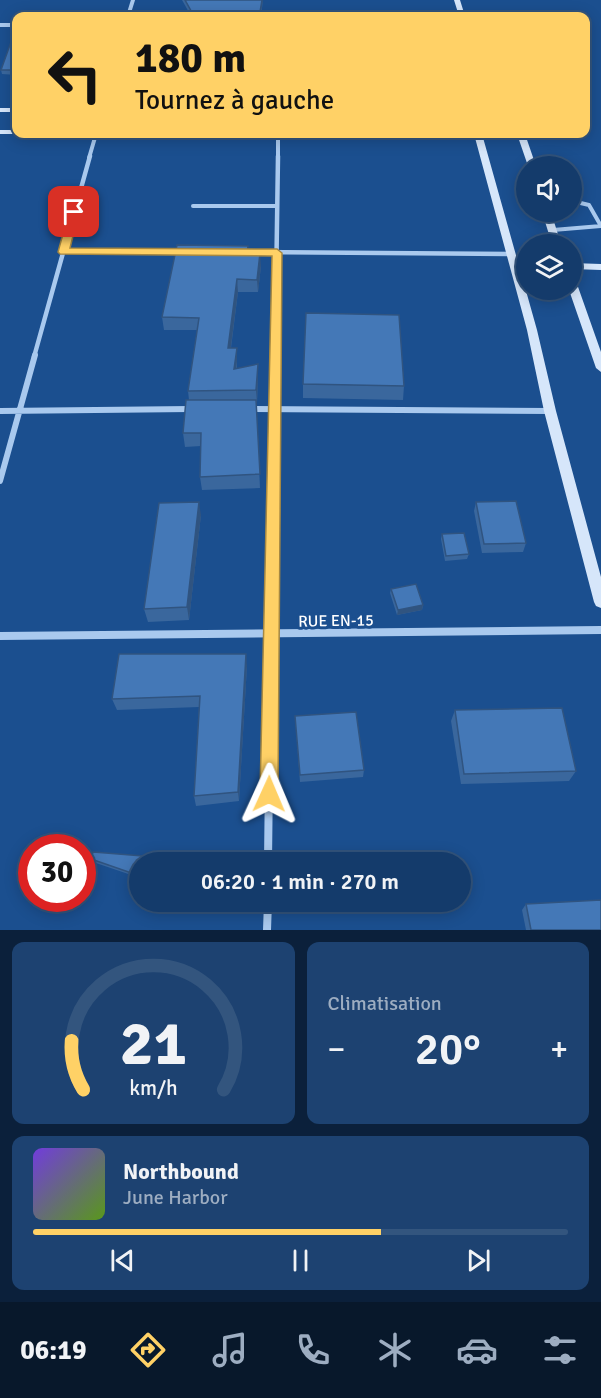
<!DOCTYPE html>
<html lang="fr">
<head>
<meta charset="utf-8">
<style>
	body { margin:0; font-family:Signika,sans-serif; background:#1d4271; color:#f1f3f6; height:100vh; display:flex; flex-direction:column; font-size:22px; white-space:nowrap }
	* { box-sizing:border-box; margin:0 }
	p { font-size:20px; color:#9dadc1 }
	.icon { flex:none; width:33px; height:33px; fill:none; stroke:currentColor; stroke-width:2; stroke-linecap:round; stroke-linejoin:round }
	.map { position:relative; height:930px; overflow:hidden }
	.sheet { display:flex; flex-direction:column; gap:12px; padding:12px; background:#0b203b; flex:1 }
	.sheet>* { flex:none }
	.hud { position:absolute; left:12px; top:12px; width:578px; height:126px; border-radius:12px; box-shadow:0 3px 15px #0003,0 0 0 2px #33557e; background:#ffd166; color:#111; overflow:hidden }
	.buttons { position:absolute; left:516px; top:156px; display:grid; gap:12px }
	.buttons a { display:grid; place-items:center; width:66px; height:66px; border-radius:50%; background:#143b6b; box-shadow:0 3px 15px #0003,0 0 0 2px #33557e; font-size:30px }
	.speed { position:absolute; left:18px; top:834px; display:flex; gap:12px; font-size:30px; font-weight:700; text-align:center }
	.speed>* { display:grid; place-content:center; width:78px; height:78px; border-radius:50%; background:#143b6b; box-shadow:0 3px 15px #0003,0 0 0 2px #33557e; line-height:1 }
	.speed .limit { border:9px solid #d22; background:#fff; color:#111 }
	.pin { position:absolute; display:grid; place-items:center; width:51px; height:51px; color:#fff; margin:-26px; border-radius:12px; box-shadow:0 3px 9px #0006 }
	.me { position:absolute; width:66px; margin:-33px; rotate:1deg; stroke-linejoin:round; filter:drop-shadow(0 0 4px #0008) }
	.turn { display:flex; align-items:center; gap:21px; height:126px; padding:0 24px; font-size:27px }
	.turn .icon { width:78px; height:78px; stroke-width:2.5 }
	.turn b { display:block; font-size:42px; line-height:51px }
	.big { font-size:45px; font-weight:600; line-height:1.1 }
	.sheet .tile { flex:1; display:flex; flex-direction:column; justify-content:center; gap:9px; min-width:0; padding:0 21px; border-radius:12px; background:#1d4271 }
	.sheet .dial { align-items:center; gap:0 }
	.dial svg { height:156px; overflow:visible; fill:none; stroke:#33557e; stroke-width:7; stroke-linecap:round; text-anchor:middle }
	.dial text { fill:#f1f3f6; stroke:none }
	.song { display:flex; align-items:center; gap:18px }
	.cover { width:72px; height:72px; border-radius:9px; background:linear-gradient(135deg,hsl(260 70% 55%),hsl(90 70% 35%)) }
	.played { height:6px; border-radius:3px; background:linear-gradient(90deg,#ffd166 65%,#33557e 65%) }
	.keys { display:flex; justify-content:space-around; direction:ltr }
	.heat { display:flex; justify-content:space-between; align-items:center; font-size:33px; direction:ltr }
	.sheet .tiles { flex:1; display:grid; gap:12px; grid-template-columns:1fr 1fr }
	.tile:last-child { grid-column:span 2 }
	.trip { position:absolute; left:129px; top:852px; width:342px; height:60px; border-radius:30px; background:#143b6b; box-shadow:0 3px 15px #0003,0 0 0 2px #33557e; font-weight:600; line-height:60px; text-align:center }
	.dock { display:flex; height:96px; justify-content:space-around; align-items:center; background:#08182b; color:#9dadc1 }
	.dock .icon { width:42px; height:42px }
	.dock .selected { color:#ffd166 }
	.dock b { font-size:27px; color:#f1f3f6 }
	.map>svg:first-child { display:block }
</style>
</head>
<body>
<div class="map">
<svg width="601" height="930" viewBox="0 0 601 930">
	<rect width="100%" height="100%" fill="#1b4f8f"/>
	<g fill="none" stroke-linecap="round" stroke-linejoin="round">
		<!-- lane -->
		<path stroke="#a9c9ee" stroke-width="4" d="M572,201L589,205L601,226
			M193,206H277
			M553,230L601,226"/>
		<!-- street-far3 -->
		<path stroke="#a9c9ee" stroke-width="4" d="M128,16L133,0
			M0,25H16
			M89,158L96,134
			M278,158V134"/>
		<!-- street-far2 -->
		<path stroke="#a9c9ee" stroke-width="4.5" d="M63,251L183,252
			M241,252L510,254
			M34,357L90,156
			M275,357L278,156"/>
		<!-- street-far1 -->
		<path stroke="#a9c9ee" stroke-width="6" d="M250,409L550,411
			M0,411L191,409
			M0,481L35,355
			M271,610L275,355"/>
		<!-- street -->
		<path stroke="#a9c9ee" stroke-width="8" d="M0,636L601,630
			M268,862L271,608
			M267,930L268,902"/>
		<!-- secondary -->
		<path fill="#d6e6fa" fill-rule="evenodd" d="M454,0H460L465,16H459Z
			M0,108H16V112H0Z
			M0,130H16V134H19H0Z
			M474,134H482L537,330L556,411L601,577V608L596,606L594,602L544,411L527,330Z
			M517,134H525L536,166H528Z
			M542,212H551L561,244H552Z
			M572,263L601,264V270L572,269Z
			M572,281L577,284L601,352V372L596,368L569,290H572Z"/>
	</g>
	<!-- wall -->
	<path fill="#3a679d" d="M182,0H263L261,16H191Z
		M16,28V75L2,74L1,70Z
		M248,253L261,266L258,292H238L231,348L237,361V368L258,377L257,403H256L260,488L202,490L200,477L201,446L185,447L183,433L189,400L188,391L197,330H164L162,317Z
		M303,384L404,386L403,400L303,398Z
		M476,502L526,543L523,552L482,553L474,511Z
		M201,515L189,620L148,622L144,609Z
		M442,534L469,554L467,559L445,561L441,539Z
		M391,589L423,605L422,610L397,615L390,593Z
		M247,666L239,801L196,806L194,796L199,707L117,710L112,699Z
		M455,710L576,771L569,781L461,784L451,721Z
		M295,716L364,770L363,777L300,782Z
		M91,859L169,861L140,862V878L93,862Z
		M526,904L601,930H526L522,910Z"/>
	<!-- shaded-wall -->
	<path fill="#305480" d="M262,0H263L260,16V12Z
		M260,253L261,266L258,292L257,280Z
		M237,279L238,292L229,361L228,348Z
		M237,348V361L235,381L234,369Z
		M258,364V377L257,403L256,390Z
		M199,502L201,515L189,620L187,607Z
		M423,605L422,610L397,615L398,610Z
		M246,654L247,666L239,801L238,792Z"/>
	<!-- building -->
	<path fill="#4478b7" stroke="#305480" stroke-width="1.5" d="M185,0H262L260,12L221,15L220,16H194Z
		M16,28V70H1Z
		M177,245L248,246L247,253H260L257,280L237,279L228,348H237L234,369L258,364L256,390L188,391L199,318L162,317Z
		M306,313L399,315L404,386L303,384Z
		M186,400H256L260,474L200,477L201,433H183Z
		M516,501L526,543L484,544L476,502Z
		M199,502L187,607L144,609L159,503Z
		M464,533L469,554L446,556L442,534Z
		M416,584L423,605L398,610L391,589Z
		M119,654H246L238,792L194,796L200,696L112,699Z
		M562,708L576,771L464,774L455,710Z
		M356,712L364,770L300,775L295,716Z
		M93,852L168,858L165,862H140V876L91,859Z
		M601,900V930H531L526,904Z"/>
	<!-- route -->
	<path fill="#ffd166" stroke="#a68842" stroke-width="1.5" d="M74,209L79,212L70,248L277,249L282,253L278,794L276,801L269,803L263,801L260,794L272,256L60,254L58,252L69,212Z"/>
	<g text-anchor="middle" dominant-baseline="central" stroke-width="6" stroke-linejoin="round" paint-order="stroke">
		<!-- street labels -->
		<g font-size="16" fill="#fff" stroke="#1b4f8f">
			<text transform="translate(336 621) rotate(-1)">RUE EN-15</text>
		</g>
	</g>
</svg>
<div class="buttons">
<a><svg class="icon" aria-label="sound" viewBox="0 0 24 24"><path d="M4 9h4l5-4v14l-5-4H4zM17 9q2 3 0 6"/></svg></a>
<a><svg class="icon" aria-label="layers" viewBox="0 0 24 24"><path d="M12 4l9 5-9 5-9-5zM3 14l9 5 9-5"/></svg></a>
</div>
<div class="speed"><div class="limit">30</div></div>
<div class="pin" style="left:74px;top:212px;background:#d93025"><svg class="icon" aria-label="arrive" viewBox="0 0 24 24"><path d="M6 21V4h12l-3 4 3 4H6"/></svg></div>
<svg class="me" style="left:269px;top:794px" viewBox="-20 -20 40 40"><path d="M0-17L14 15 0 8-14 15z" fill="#ffd166" stroke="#fff" stroke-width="4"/></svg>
<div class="trip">06:20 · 1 min · 270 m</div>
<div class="hud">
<div class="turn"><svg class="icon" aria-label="left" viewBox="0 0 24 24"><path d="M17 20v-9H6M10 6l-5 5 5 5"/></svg><div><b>180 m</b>Tournez à gauche</div></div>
</div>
</div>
<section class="sheet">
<div class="tiles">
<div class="tile dial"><svg viewBox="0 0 100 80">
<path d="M14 69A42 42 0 1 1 86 69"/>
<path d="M14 69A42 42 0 0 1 8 44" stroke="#ffd166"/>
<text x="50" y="56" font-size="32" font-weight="700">21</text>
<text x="50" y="72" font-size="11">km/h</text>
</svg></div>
<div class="tile"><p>Climatisation</p>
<div class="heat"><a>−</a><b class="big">20°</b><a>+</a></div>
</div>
<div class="tile">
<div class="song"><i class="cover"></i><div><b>Northbound</b><p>June Harbor</p></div></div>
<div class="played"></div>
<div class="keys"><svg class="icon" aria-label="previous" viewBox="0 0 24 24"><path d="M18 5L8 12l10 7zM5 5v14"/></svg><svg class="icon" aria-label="pause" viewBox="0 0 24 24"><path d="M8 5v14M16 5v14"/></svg><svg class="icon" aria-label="next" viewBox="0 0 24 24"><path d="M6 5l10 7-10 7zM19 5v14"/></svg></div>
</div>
</div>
</section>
<nav class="dock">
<b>06:19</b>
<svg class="icon selected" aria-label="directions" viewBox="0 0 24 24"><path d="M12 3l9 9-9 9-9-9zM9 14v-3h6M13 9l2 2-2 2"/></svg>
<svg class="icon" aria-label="music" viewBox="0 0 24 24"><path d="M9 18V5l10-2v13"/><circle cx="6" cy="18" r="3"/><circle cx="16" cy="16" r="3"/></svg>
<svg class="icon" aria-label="phone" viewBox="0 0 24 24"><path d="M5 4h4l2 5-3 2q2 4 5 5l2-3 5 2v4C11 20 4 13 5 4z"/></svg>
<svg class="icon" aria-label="climate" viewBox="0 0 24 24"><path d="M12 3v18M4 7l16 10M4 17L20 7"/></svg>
<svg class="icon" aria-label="car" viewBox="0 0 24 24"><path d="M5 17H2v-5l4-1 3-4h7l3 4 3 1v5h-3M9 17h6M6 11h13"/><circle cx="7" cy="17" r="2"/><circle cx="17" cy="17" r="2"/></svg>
<svg class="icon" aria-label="filters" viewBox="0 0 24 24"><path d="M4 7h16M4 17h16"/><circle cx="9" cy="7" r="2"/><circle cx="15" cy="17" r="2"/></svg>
</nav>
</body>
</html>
